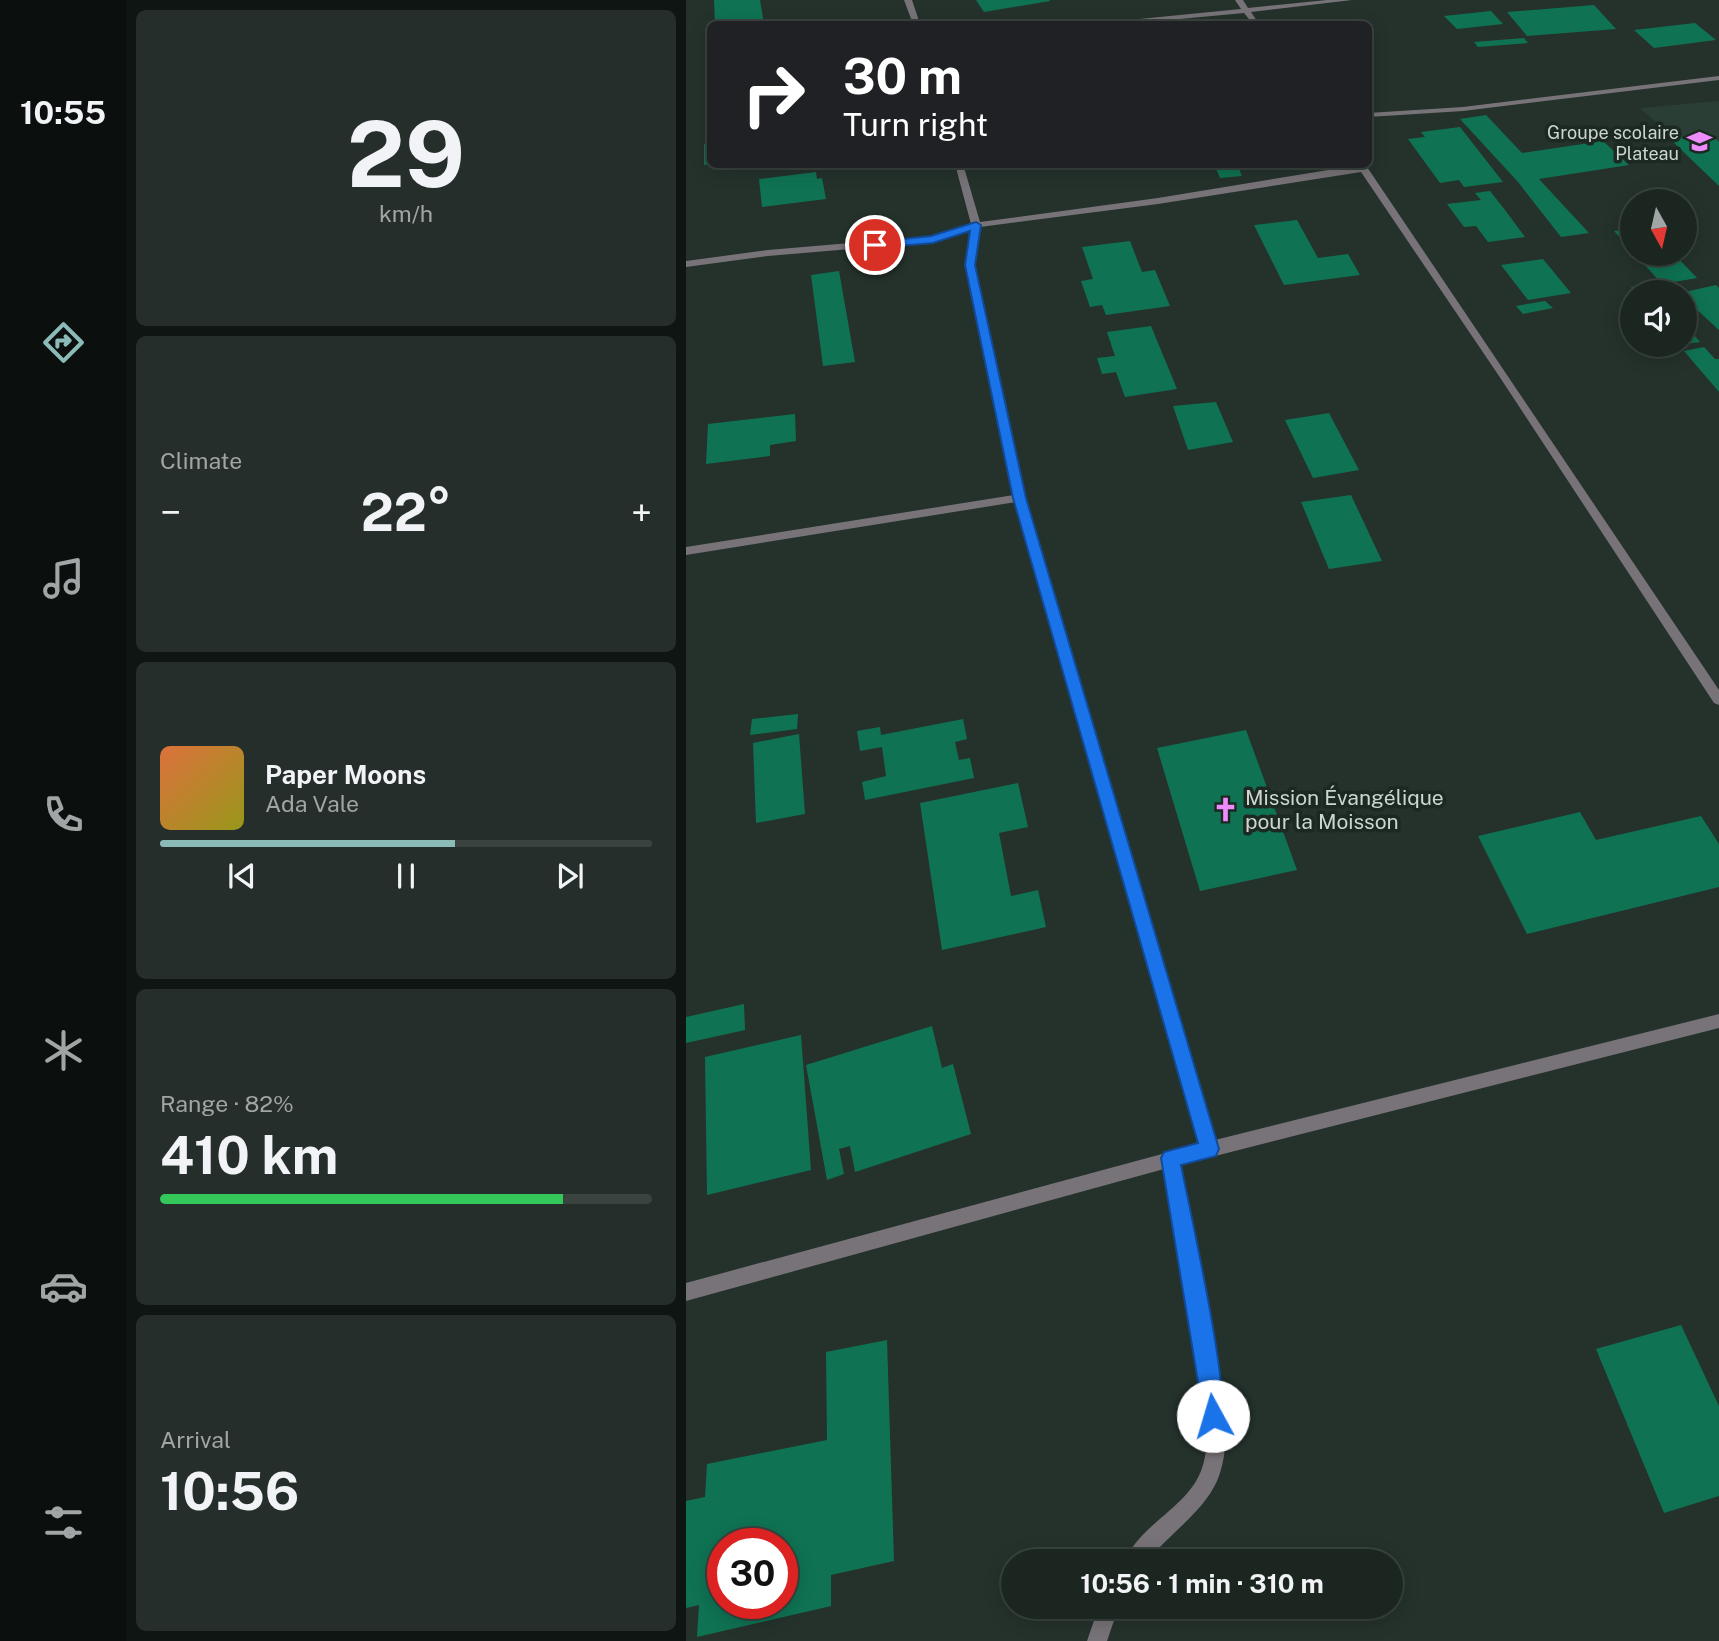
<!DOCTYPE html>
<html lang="en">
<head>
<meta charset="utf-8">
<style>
	body { margin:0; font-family:"Public Sans",sans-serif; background:#252e2a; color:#f1f3f6; height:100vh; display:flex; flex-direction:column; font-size:26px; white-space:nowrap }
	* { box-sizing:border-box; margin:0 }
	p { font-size:23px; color:#a0a5a5 }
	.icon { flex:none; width:38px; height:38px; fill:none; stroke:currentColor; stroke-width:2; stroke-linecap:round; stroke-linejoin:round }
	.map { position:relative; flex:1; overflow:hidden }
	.details { display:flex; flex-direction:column; gap:10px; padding:10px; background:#0f1512; width:560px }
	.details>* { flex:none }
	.banner { position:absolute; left:21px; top:21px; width:665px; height:147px; border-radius:10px; box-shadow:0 4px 18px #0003,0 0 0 2px #3a433f; background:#202124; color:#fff; overflow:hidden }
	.needle { width:46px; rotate:172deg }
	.controls { position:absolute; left:934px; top:189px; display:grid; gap:14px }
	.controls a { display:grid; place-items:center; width:77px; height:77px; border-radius:50%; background:#1c2621; box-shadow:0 4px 18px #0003,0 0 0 2px #3a433f; font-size:35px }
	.speed { position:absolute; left:21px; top:1528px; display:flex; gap:14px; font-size:35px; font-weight:700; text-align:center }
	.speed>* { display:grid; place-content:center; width:91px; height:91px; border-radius:50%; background:#1c2621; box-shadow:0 4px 18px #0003,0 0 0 2px #3a433f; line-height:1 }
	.speed .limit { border:10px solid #d22; background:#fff; color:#111 }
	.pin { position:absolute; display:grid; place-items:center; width:60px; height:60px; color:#fff; margin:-30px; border:4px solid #fff; border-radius:50%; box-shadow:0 2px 7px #0007 }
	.me { position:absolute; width:77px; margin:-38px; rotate:354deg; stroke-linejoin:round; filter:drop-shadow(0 0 5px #0008) }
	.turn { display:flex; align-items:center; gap:24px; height:147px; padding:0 21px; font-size:32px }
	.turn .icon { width:91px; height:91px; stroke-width:2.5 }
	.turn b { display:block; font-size:49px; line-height:60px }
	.big { font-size:52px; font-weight:700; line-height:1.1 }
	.details .tile { flex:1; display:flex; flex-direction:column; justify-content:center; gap:10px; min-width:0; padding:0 24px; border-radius:10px; background:#252e2a }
	.details .dial { align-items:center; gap:0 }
	.dial b { font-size:91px; line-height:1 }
	.song { display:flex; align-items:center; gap:21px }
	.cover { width:84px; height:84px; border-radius:10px; background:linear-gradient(135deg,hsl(20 70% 55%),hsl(60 70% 35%)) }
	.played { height:7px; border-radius:4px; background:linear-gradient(90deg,#8bbbb9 60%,#3a433f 60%) }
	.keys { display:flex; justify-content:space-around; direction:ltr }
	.heat { display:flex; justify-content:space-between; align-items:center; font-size:38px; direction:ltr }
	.charge { height:10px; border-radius:5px; background:linear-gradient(90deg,#34c759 82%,#3a433f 0) }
	.trip { position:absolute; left:315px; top:1549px; width:402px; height:70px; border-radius:35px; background:#1c2621; box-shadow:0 4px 18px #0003,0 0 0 2px #3a433f; font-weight:700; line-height:70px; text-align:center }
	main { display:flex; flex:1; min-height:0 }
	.tab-bar { display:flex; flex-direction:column; width:126px; justify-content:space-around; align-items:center; background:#0b0f0d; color:#a0a5a5 }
	.tab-bar .icon { width:49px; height:49px }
	.tab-bar .selected { color:#8bbbb9 }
	.tab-bar b { font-size:32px; color:#f1f3f6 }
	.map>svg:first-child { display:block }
</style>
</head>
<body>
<main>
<nav class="tab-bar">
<b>10:55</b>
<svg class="icon selected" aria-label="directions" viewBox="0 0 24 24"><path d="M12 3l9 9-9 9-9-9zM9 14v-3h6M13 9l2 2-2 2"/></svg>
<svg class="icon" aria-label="music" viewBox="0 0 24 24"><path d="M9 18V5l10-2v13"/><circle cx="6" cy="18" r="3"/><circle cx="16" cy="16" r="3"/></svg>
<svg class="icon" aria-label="phone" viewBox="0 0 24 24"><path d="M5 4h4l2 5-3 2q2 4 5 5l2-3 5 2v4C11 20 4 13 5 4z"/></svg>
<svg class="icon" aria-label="climate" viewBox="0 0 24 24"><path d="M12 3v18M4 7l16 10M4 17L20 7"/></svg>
<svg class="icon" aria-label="car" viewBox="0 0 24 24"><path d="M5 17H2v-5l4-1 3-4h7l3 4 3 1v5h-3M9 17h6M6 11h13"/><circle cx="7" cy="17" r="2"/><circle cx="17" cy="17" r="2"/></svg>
<svg class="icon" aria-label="filters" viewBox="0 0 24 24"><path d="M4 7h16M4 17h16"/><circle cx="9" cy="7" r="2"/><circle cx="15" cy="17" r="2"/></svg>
</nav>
<section class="details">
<div class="tile dial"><b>29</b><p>km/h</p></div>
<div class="tile"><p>Climate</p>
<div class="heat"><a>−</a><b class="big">22°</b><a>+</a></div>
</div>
<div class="tile">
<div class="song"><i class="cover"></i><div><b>Paper Moons</b><p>Ada Vale</p></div></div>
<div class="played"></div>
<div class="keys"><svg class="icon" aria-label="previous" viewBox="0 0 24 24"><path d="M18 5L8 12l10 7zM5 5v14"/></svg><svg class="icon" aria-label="pause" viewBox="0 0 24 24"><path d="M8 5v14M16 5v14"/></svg><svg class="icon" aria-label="next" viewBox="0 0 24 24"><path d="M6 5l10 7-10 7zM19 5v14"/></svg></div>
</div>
<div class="tile"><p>Range · 82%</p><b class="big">410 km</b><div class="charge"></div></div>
<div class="tile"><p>Arrival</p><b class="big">10:56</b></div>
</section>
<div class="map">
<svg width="1033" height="1641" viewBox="0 0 1033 1641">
	<rect width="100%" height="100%" fill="#25322c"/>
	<!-- built -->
	<path fill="#2a3e35" d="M1033,101V177L954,108Z"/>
	<!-- building -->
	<path fill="#0f7353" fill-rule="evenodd" d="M28,0H74L78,24H29Z
		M290,0H364V1L298,12Z
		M908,5L930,29L841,36L821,12Z
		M805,11L817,24L771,29L758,16Z
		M1009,23L1030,40L968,48L948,30Z
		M838,38L842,43L792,47L788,42Z
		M800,115L836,153L917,141L943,165L853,179L903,233L875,237L832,182L774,119Z
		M774,127L817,182L778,187L773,180L754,183L722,139L739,137L735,132Z
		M1024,133L1033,142V186L983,138Z
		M24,143V164L18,165V144Z
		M528,164H551L556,176L534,178Z
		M130,172L131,179L136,178L140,199L76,207L73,179Z
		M804,191L819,210L839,237L802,242L790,226L778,227L761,204L795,200L789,193Z
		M611,220L632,258L662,254L674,275L598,285L568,225Z
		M947,229V252L928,231Z
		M444,241L456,272L469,270L484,306L420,315L416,305L404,307L395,281L407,279L396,247Z
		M949,254H988L1011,278L976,284Z
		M857,259L885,293L842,300L815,265Z
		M153,271L169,362L137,366L125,275Z
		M965,284L972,292H950L945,287Z
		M1030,285L1033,288V330L999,299V292Z
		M859,301L867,308L837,314L830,306Z
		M999,324L1014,342L999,344Z
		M465,326L491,389L439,397L430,372L416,374L411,358L429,356L421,332Z
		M1018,347L1029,359H1033V392L998,351Z
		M530,402L547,442L502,450L487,406Z
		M643,413L673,470L627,478L599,420Z
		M109,414L110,441L84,445V456L20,464L22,424Z
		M665,495L696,561L643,569L615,502Z
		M112,714L111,729L64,735L66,719Z
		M277,719L281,739L269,742L273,760L284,758L288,778L179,800L176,782L200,776L196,747L174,751L171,731L194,727L195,735Z
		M560,730L611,870L514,891L471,748Z
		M113,734L119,814L70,823L67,743Z
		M332,783L342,827L313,833L325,896L352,890L360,927L256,950L234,803Z
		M894,812L910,840L1015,816L1033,844V887L841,934L792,836Z
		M58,1004L59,1030L0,1043V1017Z
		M246,1026L256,1068L267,1064L285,1134L169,1172L164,1146L153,1149L158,1174L141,1180L120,1065Z
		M115,1035L125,1170L21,1195L19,1057Z
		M995,1325L1033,1406V1496L978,1513L910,1349Z
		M201,1340L208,1561L145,1575V1606L11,1637L13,1605L0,1608V1501L19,1497L21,1464L141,1440L140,1352ZM37,1544H96V1603H37Z"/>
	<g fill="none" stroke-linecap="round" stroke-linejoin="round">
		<!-- minor -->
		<path fill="#787378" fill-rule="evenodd" d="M218,0H226L234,24H227Z
			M549,0H557L562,8L641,0H666L565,12L573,24H567L558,13L440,24H419L423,22L555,9Z
			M1033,76V80L777,111L682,117V113L777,107Z
			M269,164H277L294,222L472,198L679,164L1033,690V705L1028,703L813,376L675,172L472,204L294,227L289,265L340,498L529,1140L1033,1014V1028L494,1165C502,1209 510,1253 518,1296C528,1349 553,1430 531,1481C516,1514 483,1533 462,1561H439C454,1524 500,1509 515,1471C532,1428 508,1342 500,1296C492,1254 486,1211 478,1169L0,1301V1283L513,1144L330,502L0,555V547L328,495L279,265L285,230L247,242L82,256L0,267V261L82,250L246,236L285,224Z
			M413,1606H433L421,1641H401Z"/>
	</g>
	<!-- route -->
	<path fill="#1a73e8" stroke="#114b97" stroke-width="2" d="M290,222L295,225L289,265L340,498L533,1149L530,1156L495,1165C503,1206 546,1398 535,1424L527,1427L519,1424L475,1158L478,1152L512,1143L327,498L279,265L284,231L247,243L189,248L183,245L189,242L245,236Z"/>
	<!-- icons -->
	<defs>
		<symbol id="school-bare" viewBox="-9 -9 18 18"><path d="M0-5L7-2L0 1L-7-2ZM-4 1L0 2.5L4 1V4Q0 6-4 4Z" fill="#ed8cfa" stroke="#1c2822" stroke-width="2.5" paint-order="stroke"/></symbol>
		<symbol id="church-bare" viewBox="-9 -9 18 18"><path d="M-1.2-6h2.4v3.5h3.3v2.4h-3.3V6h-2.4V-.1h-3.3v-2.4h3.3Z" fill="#ed8cfa" stroke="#1c2822" stroke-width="2.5" paint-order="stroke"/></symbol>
	</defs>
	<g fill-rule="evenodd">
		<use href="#school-bare" x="996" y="124" width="35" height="35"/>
		<use href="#church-bare" x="522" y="792" width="35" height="35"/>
	</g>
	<g text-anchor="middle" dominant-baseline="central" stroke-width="7" stroke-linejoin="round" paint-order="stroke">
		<!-- far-poi labels -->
		<g font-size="18" fill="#cdd5d1" stroke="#1c2822" text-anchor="end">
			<text x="993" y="132">Groupe scolaire<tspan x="993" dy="21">Plateau</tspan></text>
		</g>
		<!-- poi labels -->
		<g font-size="21" fill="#cdd5d1" stroke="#1c2822" text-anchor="start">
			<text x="559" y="797">Mission Évangélique<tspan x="559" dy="24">pour la Moisson</tspan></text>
		</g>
	</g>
</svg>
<div class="controls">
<a><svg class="needle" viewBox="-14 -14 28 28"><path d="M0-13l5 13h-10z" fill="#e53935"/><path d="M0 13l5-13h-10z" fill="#a0a5a5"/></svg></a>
<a><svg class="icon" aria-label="sound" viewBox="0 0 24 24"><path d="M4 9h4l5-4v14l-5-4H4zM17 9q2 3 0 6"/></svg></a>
</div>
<div class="speed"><div class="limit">30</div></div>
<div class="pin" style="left:189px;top:245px;background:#d93025"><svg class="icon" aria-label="arrive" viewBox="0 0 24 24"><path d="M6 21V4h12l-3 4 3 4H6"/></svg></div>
<svg class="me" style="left:527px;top:1416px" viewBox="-20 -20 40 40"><circle r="19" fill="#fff"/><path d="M0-13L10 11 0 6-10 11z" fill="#1a73e8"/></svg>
<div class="trip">10:56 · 1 min · 310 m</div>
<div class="banner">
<div class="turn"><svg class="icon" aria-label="right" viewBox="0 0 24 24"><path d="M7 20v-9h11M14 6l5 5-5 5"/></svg><div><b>30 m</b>Turn right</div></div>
</div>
</div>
</main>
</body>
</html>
